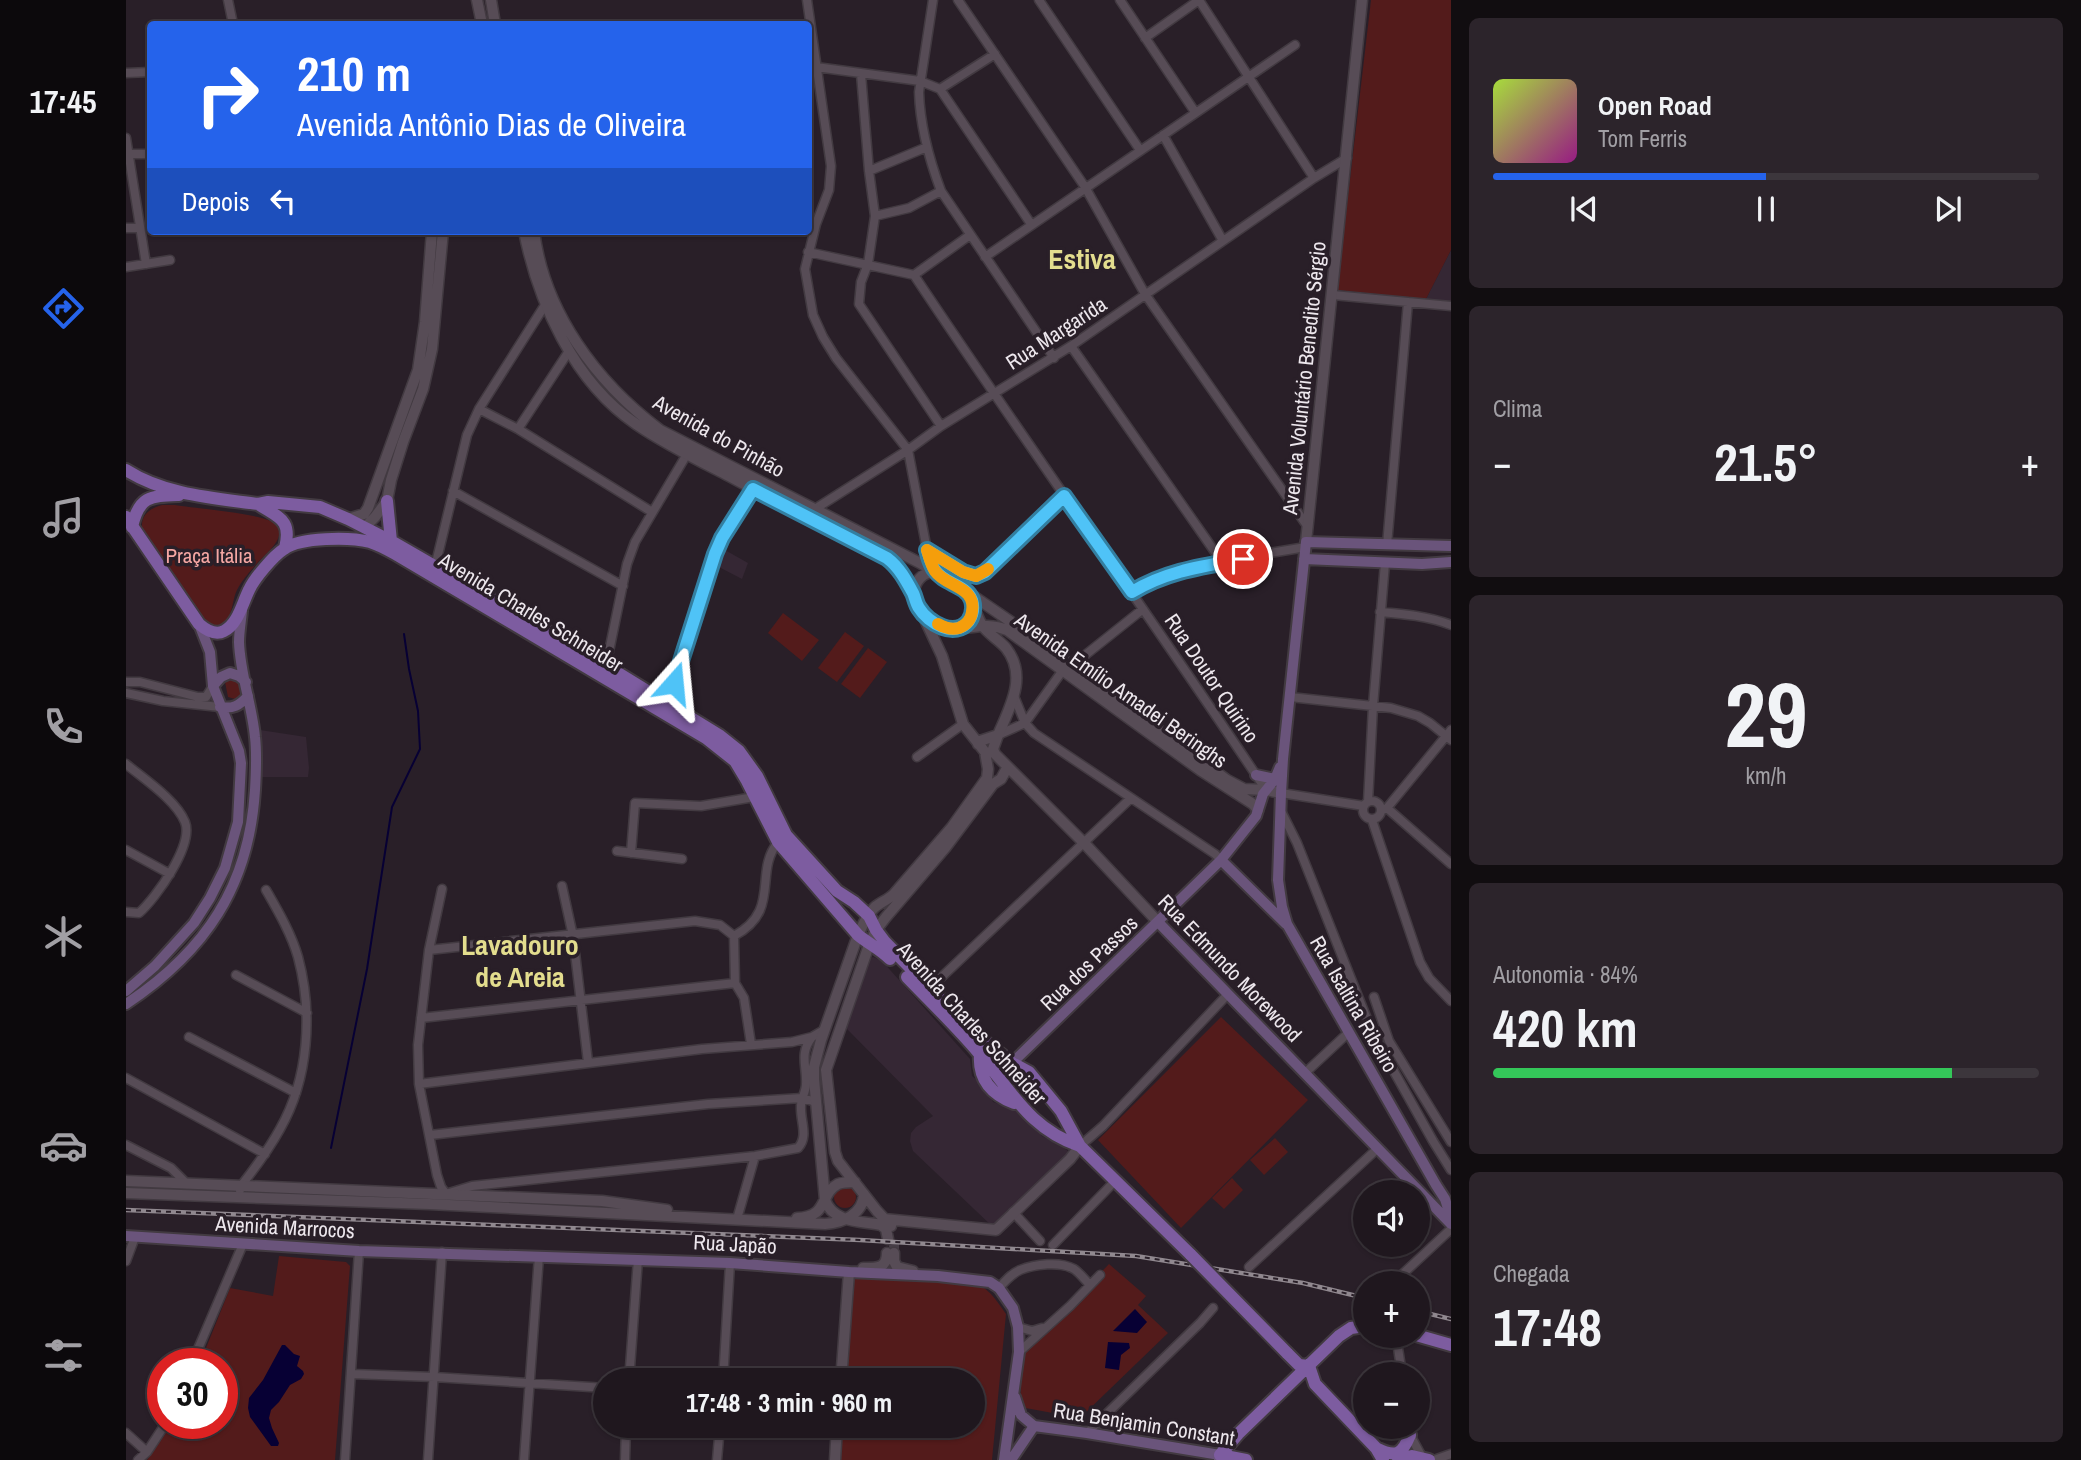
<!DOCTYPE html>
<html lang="pt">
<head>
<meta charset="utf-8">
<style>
	body { margin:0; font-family:"Archivo Narrow",sans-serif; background:#2c242b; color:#f1f3f6; height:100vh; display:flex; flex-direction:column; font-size:26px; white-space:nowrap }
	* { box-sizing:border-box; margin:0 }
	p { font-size:23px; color:#a19fa4 }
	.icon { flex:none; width:38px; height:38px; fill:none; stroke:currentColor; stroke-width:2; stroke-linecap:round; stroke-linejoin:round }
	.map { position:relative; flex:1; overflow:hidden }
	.panel { display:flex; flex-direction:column; gap:18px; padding:18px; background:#110d10; width:630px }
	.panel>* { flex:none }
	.top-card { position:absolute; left:21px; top:21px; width:665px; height:214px; border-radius:7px; box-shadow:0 2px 5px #0004,0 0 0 2px #3c363c; background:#2563eb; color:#fff; overflow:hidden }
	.fabs { position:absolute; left:1227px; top:1180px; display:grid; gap:14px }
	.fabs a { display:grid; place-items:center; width:77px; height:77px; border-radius:50%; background:#1f171e; box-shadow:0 2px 5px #0004,0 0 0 2px #3c363c; font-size:35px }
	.speed { position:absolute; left:21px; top:1348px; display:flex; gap:14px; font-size:35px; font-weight:700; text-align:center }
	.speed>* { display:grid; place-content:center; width:91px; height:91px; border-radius:50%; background:#1f171e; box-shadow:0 2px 5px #0004,0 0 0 2px #3c363c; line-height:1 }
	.speed .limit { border:10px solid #d22; background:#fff; color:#111 }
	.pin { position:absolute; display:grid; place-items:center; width:60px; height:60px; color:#fff; margin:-30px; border:4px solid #fff; border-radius:50%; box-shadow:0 2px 7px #0007 }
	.me { position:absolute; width:77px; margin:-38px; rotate:18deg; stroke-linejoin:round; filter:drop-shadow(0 0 5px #0008) }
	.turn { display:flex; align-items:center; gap:24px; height:147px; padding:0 35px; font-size:32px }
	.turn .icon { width:91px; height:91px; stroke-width:2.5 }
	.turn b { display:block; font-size:49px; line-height:60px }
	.then { display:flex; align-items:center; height:66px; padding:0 35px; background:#0003; gap:14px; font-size:26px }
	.big { font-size:52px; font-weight:800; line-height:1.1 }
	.panel .tile { flex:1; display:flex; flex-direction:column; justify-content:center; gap:10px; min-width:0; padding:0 24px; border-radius:10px; background:#2c242b }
	.panel .dial { align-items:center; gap:0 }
	.dial b { font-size:91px; line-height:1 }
	.song { display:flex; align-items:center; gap:21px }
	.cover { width:84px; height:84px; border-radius:10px; background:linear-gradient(135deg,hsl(80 70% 55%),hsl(310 70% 35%)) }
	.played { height:7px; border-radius:4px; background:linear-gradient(90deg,#2563eb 50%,#3c363c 50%) }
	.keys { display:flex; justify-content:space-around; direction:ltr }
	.heat { display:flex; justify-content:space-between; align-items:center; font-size:38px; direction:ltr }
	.charge { height:10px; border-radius:5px; background:linear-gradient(90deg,#34c759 84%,#3c363c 0) }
	.trip { position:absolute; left:467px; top:1368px; width:392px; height:70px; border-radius:35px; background:#1f171e; box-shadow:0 2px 5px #0004,0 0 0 2px #3c363c; font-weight:800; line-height:70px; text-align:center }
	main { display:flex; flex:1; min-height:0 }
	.menu { display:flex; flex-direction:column; width:126px; justify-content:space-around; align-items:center; background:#0c090c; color:#a19fa4 }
	.menu .icon { width:49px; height:49px }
	.menu .on { color:#2563eb }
	.menu b { font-size:32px; color:#f1f3f6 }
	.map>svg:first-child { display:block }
</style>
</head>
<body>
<main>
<nav class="menu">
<b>17:45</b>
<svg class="icon on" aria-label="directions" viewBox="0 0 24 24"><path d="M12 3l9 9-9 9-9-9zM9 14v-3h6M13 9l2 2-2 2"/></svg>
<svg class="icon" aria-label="music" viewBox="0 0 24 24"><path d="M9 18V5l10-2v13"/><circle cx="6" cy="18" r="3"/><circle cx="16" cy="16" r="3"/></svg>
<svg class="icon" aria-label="phone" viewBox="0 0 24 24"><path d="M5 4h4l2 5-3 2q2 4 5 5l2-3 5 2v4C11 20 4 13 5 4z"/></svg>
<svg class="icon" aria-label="climate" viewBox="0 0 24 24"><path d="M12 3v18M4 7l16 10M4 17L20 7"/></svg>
<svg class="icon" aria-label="car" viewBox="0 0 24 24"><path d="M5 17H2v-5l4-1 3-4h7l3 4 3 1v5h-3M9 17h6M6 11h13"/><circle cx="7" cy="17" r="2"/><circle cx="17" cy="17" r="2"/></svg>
<svg class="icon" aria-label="filters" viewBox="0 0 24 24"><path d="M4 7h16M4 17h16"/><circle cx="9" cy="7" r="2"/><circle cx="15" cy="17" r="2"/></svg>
</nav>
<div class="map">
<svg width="1325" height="1460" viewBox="0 0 1325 1460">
	<rect width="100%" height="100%" fill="#291f28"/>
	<!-- built -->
	<path fill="#352734" d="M1325,250V302L1300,299Z
		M599,550L622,563L616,579L591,566Z
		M134,730L180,737L183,768L182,777H133Z
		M747,957L756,961L844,1059L846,1076L859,1087L867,1102L891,1110L916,1136L938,1148L942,1151L939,1159L868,1228L787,1151L784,1141L785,1133L790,1127L807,1116L720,1028L737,967L742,960Z"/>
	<!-- green -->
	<path fill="#531b1b" d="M1245,0H1325V250L1300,299L1211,290Z
		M36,505H49C66,508 141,514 150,524C163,539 135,557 127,568C122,574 115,582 111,590C106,600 107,617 97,624C93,628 87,627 82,627C70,610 17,542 16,527C15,514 25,508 36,505Z
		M657,613L693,640L676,661L642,633Z
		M719,632L738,646L711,682L692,668Z
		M742,648L761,662L734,698L715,684Z
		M106,679H111C115,684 116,690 114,697L109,699L102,697L99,682Z
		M1095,1017L1182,1100L1055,1228L972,1140Z
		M1149,1138L1162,1152L1138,1175L1124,1160Z
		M1106,1178L1117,1190L1098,1209L1086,1198Z
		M708 1197a11 11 0 1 1 22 0a11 11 0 1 1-22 0Z
		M153,1256L220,1262L224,1266L209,1460H21L38,1436L46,1423H96V1363H74L104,1288L147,1296Z
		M983,1264L1020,1296L1012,1305L1042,1333L954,1418L894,1407L896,1354Z
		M726,1278L837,1280C860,1284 867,1295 880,1314L866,1460H712L715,1426H847V1381H718Z"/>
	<!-- water -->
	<path fill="#070034" d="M1009,1309L1021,1322L1011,1333L987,1331Z
		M982,1342L1003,1343L1004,1348L995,1355L993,1370L979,1368Z
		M156,1345H159L168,1354L174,1356L171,1366L177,1371L178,1374L175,1379L164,1385L153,1402L145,1410L143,1418L146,1428L153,1443L152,1446H145L124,1417L122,1408L123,1398L137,1380Z"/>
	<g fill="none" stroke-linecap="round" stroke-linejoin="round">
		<!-- stream -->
		<path stroke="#070034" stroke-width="2" d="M205,1148L241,969L266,807L294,749L292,711L283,669L278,634"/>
		<!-- tertiary-tunnel -->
		<path stroke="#463d46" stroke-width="10" stroke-dasharray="10 5" stroke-linecap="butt" d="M768,1253V1239"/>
		<defs>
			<path id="minor" d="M102,0L107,24
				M681,0L705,166L703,190L690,224L679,269L687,315L697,337L710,358L782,450L801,550L809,572
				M807,0L793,92C794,126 803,159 815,191L928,358
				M832,0L959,187L1019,294L1182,527
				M913,0L1014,150
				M994,0L1069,112
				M1073,0L1188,178
				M1019,38L1073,0
				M690,67L794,81L814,89
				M0,73L24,72
				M735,74L743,171L749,216L742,264L735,282L733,304L815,426
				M814,89L905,224
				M814,89L869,54
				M1037,135L1097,241
				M0,138L20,264
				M0,154H24
				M743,171L801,147
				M749,216L783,208L815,191
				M0,228H13
				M682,252L788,275L844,235
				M859,257L1169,45
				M0,267L44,260
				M788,275C903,448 1025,617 1140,790
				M1207,295L1325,306
				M945,346L1096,562
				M353,409L392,429L526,512
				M392,429L443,351
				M327,491L497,586
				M689,509L782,450L815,426L945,346L1188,178L1221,158
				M1261,545L1282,302
				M801,550L837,572L850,576L859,572L938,496
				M309,567L341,435L353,409L419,305
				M1006,592C1054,563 1124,557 1180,547
				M1254,612C1278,614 1302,616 1325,625
				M958,656L1017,609
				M480,666L501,564L509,542L561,454
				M0,682H14L72,697H80L87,686
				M0,693L37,701L94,707
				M888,696L899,723L908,733L1089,854L1095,860
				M1164,697L1265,708L1292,716L1304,723L1325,740
				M541,703L589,554L596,538L627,489
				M872,735L899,723L937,670
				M791,757L837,724
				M0,764C18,779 50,800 59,822C68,845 30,898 13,913L0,912
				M1155,793L1238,806
				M1237 810a9 9 0 1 1 18 0a9 9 0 1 1-18 0Z
				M1242,802L1247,706L1259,563
				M1261,808L1325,864
				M1256,810L1261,808L1325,730
				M1156,813L1171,843L1247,1034L1307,1141L1325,1170
				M1246,820L1294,962L1303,978L1325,1001
				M0,850L44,874
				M491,851L556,859
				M505,853L509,803L575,806L628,797
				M436,886L447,936L462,1062
				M316,889L303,950L292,1045L293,1084L311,1175L315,1187L320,1194
				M608,936L609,983L618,998L625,1044
				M608,936C656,910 627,873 652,842
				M303,950L569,921L594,925L608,936
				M110,975L181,1013
				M804,988L1004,799
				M1248,997L1263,1041L1325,1142
				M295,1018L609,983
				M63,1037L170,1093
				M1179,1073L1222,1033
				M0,1078L139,1154
				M293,1084L576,1049L666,1042L686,1037L698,1030
				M304,1135L582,1104L676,1098L690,1102
				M0,1145L45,1168L61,1184
				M954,1146L977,1126L1102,994
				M114,1190L115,1186C129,1168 143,1149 154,1129C183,1078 187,1013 172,957C165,933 152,911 140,890
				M323,1193L346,1186L629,1156L672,1148C683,1136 674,1121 675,1106C675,1098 680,1092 680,1084C681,1065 673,1054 686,1037
				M887,1212L914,1241
				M611,1219L629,1156
				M927,1245L989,1181
				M0,1261L9,1237
				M1123,1267L1251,1149
				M1267,1283L1325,1229
				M873,1288C879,1281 885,1274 894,1270C909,1264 934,1261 948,1269C954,1273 959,1280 964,1285
				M892,1327L906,1331L916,1328
				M1270,1335L1276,1374
				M893,1352L944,1306L974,1275
				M66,1363L117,1244
				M226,1374L308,1377L480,1388
				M503,1381L512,1259
				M597,1381L604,1263
				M1283,1426L1284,1435L1296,1457
				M0,1433L21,1452
				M961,1433L1074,1323L1087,1308
				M12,1460L21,1452L40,1423
				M219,1460L233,1251
				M302,1460L316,1252
				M398,1460L413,1256
				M499,1460L500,1426
				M591,1460L594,1426
				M1308,1460L1325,1454"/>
			<path id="tertiary" d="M351,0L356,24
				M365,0L369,24
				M398,231C412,302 448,382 510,424C539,444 572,460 603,476C651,502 701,527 749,552L761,558L772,568L787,594L816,656L837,724L859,752L862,769L861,778L826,827L768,894C762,900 753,903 748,908C741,914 736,927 732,935L695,1040L688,1067V1079L699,1200C707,1223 735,1221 755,1225L760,1229L762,1239
				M408,231C418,312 470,382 534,430L794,563L840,591L897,630L1101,780L1118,789L1140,790L1155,793
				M222,519L238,514L242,508L292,370L299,322L306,231
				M238,528L249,517L261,501L265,480L277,442L297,389L306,349L317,231
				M1180,542L1236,0
				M787,594C789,582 795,572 809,572
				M843,595C848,604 850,616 856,625C862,634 873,640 880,648C902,676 884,707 872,735L854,741L852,744
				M799,614C828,643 848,617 881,630L1074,770L1127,804L1132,810
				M872,735L867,749L869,754L959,844L1033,923
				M0,1181L476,1201L541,1210
				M0,1193L303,1204L699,1224C717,1223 737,1214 738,1194
				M671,1218C703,1217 693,1194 712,1184C717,1182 723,1182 729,1182
				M758,1219L870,1230L944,1159L954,1146
				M765,1226L751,1211L712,1161L709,1152L700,1070L743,945L750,930L760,917L819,848L867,784L875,779L881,768
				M768,1253V1261L771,1267L787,1271
				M737,1268C750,1268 761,1269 761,1253
				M715,1381L723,1272
				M709,1460L711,1426"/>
			<path id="secondary" d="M1325,546L1180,542L1157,759L1155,793L1152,880L1156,907L1161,924L1310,1185L1319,1199L1325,1218
				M1178,559L1296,564L1325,562
				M87,686L95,677L104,673L113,676L120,682
				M94,707C107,709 113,706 122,696
				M1130,775L1149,779
				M1095,860L1160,924
				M1033,923L1325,1224
				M0,991L29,966L68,923L84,898L99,868L112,822L115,763L113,751L87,686L84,652L73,624
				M0,1004C80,951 123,886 129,790C130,773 131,754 129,737C126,705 114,674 113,642C113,632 115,621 116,611
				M886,1063L1095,860L1130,816L1137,794L1149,779L1154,767
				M0,1236L233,1251L604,1263L723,1272L812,1276L864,1282L873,1288L887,1308L892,1327L893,1352L878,1460
				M889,1397L895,1415L908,1426L961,1433L1094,1455L1093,1460
				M885,1460L908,1426"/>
			<path id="primary" d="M0,470C39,495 88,498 132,504L142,502L194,507L222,519L265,541L471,660L593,735L613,751L631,776L660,835L711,891L728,902L743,916L750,930L759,942L849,1034L886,1063L903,1072L935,1111L954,1146L1065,1255
				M261,501L265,541
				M132,504C153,518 166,519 159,548
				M0,517L73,624C80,630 89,636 98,631C112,624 116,604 123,590C128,579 147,556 158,549C175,537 224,537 244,542C254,545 264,551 273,556L580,738L609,761L621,781L652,842L732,935C743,944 754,949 764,959
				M6,527C13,496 24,496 53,495
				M781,977C805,1002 830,1026 852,1052C885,1090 903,1129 954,1146
				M854,1054C852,1079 865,1094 888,1103
				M1290,1335L1325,1345
				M1161,1353L1173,1365L1183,1366
				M1183,1366L1189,1384L1250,1448L1257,1460
				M1250,1448C1270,1458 1276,1455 1284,1435
				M1094,1455L1112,1434L1213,1336L1225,1328L1239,1326
				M1094,1455L1120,1460
				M1272,1460L1286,1456L1303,1460"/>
		</defs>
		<!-- minor casing -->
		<use href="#minor" stroke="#423a41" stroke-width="11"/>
		<!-- tertiary casing -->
		<use href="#tertiary" stroke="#423a41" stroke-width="13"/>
		<!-- secondary casing -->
		<use href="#secondary" stroke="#423a41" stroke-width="14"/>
		<!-- primary casing -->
		<use href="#primary" stroke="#423a41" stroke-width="16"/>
		<!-- minor -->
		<use href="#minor" stroke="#574c56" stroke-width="8"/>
		<!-- tertiary -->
		<use href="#tertiary" stroke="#574c56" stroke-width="10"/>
		<!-- secondary -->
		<use href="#secondary" stroke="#6a547b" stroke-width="10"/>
		<!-- primary -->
		<use href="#primary" stroke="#7d5ca0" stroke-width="12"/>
		<defs>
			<path id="rail" d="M0,1210L734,1240L1010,1256L1177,1283L1239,1298
				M1292,1311L1325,1319"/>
		</defs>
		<!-- rail casing -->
		<use href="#rail" stroke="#90888f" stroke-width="4.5"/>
		<!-- rail -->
		<use href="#rail" stroke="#291f28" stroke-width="2" stroke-dasharray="5" stroke-linecap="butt"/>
		<defs>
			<path id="primary-bridge" d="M1065,1255L1161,1353"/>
		</defs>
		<!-- primary-bridge casing -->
		<use href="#primary-bridge" stroke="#423a41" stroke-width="16" stroke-linecap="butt"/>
		<!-- primary-bridge -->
		<use href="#primary-bridge" stroke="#7d5ca0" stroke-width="12"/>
	</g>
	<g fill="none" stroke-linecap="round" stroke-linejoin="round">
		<defs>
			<path id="route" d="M548,683L589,554L596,538L627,489L761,558C773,567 780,580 787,593C789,597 790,604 793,608C802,623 829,639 843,621C847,615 848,607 846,600C840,584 818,584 809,570C805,565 803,556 801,550L837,572L850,576L859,572L938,496L1006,592C1040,571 1078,566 1117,559"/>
		</defs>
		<!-- route casing -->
		<use href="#route" stroke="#337fa1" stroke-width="18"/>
		<!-- route -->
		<use href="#route" stroke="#4fc3f7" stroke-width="12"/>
		<!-- slow -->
		<path stroke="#f59e0b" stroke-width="12" d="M812,624C819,628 825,630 833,628C840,625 845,620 846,612C851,586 820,587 809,571C805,565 803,556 801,550L837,572L850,576L862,569"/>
	</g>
	<g text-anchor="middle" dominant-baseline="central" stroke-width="7" stroke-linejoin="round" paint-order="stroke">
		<!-- street labels -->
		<g font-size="21" fill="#ede7ed" stroke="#291f28">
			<text transform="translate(930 333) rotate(-33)">Rua Margarida</text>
			<text transform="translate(1178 378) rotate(-84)">Avenida Voluntário Benedito Sérgio</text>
			<text transform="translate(593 436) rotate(29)">Avenida do Pinhão</text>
			<text transform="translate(405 612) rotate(31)">Avenida Charles Schneider</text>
			<text transform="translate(1086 678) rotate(56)">Rua Doutor Quirino</text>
			<text transform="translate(995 690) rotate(35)">Avenida Emílio Amadei Beringhs</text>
			<text transform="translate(963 963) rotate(-44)">Rua dos Passos</text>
			<text transform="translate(1104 968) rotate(46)">Rua Edmundo Morewood</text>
			<text transform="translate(1228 1004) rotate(60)">Rua Isaltina Ribeiro</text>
			<text transform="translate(846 1023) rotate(48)">Avenida Charles Schneider</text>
			<text transform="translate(159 1227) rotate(3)">Avenida Marrocos</text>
			<text transform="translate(609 1244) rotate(3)">Rua Japão</text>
			<text transform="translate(1018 1424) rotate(9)">Rua Benjamin Constant</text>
		</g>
		<!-- park labels -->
		<g font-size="21" fill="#f5a7a3" stroke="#291f28">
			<text x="83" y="555">Praça Itália</text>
		</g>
		<!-- district labels -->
		<g font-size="28" font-weight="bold" fill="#e3dd8e" stroke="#291f28">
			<text x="956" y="259">Estiva</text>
			<text x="394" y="945">Lavadouro<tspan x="394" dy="32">de Areia</tspan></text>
		</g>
	</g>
</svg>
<div class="fabs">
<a><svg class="icon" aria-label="sound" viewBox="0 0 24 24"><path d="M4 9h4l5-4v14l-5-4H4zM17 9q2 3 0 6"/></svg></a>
<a>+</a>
<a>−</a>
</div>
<div class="speed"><div class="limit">30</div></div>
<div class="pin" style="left:1117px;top:559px;background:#d93025"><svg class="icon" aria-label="arrive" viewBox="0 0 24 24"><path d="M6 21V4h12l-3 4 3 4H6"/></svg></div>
<svg class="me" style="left:548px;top:683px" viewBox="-20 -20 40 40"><path d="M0-17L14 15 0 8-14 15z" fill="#4fc3f7" stroke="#fff" stroke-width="4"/></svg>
<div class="trip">17:48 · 3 min · 960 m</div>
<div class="top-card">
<div class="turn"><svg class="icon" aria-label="right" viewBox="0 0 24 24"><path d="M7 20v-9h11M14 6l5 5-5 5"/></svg><div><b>210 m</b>Avenida Antônio Dias de Oliveira</div></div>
<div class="then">Depois<svg class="icon" aria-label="left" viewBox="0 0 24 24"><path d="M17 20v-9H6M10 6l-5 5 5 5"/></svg></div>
</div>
</div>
<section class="panel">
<div class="tile">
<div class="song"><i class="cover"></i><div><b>Open Road</b><p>Tom Ferris</p></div></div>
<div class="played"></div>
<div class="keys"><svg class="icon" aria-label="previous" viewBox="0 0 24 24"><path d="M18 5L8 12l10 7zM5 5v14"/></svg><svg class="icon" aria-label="pause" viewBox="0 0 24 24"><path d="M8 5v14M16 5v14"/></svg><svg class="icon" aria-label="next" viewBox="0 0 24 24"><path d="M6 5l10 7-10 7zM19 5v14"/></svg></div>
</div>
<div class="tile"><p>Clima</p>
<div class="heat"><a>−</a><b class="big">21.5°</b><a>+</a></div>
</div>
<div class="tile dial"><b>29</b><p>km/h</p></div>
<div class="tile"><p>Autonomia · 84%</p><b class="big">420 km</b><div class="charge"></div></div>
<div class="tile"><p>Chegada</p><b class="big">17:48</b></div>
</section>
</main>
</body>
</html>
